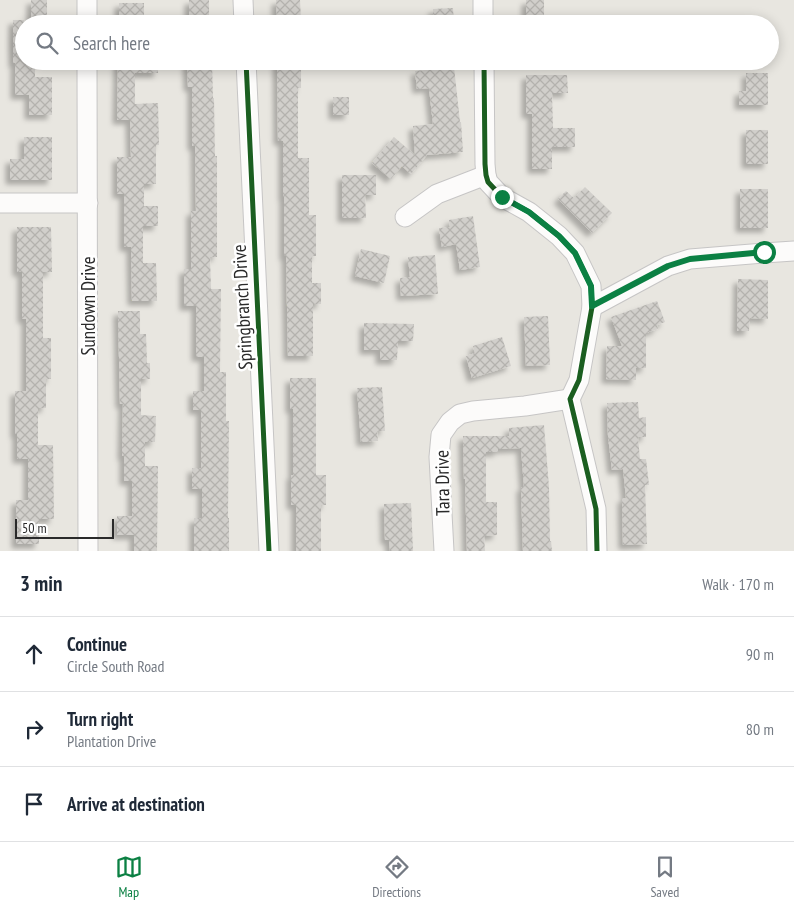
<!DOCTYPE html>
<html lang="en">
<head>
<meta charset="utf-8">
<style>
	body { margin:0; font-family:"PT Sans Narrow",sans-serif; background:#f2f2f3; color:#1f2937 }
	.scale { position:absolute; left:15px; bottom:12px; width:99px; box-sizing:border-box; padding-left:5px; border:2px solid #2a2a2a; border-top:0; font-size:14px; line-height:18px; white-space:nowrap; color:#2a2a2a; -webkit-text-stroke:4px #fff; paint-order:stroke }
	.stop { position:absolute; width:15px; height:15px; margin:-11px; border:4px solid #0b8043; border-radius:50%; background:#fff }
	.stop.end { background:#0b8043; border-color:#fff; box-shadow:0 1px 5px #0008 }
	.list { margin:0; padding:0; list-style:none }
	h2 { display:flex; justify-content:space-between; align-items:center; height:65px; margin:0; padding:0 20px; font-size:21px }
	h2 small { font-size:16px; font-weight:400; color:#747a83 }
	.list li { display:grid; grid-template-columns:32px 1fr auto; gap:15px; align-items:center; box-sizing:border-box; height:75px; padding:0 20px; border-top:1px solid #e0e1e3 }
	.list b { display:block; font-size:19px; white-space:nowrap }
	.list p { margin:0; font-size:16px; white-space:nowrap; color:#747a83 }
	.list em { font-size:16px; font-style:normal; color:#747a83 }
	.icon { flex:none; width:28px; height:28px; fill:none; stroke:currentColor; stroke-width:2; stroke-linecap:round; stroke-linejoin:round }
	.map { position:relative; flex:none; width:794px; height:551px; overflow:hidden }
	.search { position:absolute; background:#fff; box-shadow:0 2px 12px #0003; left:15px; right:15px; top:15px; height:55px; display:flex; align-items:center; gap:12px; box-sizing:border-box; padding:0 18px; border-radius:28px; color:#747a83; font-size:19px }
	.sheet { height:290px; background:#fff }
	nav { display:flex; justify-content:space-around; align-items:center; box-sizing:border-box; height:70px; border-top:1px solid #e0e1e3; background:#fff; font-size:14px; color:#747a83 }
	nav a { display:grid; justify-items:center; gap:2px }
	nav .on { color:#0b8043 }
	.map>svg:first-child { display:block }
	.building { fill:url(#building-cross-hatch); filter:url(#shadow) }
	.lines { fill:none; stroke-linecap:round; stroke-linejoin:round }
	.minor-casing { stroke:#c6c5c5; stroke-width:21 }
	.minor { stroke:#fcfbfa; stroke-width:19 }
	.cycleway-casing { stroke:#fff; stroke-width:8 }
	.cycleway { stroke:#1b5e20; stroke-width:5 }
	.route { stroke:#0b8043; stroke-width:6 }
	.labels { text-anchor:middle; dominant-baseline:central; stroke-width:5; stroke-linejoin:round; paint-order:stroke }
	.street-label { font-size:19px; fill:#2a2a2a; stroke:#fff }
</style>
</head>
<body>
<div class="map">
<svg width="794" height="551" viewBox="0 0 794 551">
	<defs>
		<pattern id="building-cross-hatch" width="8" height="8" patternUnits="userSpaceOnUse" patternTransform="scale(1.25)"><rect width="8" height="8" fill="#d1cfcb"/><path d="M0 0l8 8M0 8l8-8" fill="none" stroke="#b4b2ae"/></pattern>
		<filter id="shadow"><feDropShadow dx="-4.5" dy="4.5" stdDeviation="2.5" flood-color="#0004"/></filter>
	</defs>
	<rect width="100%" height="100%" fill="#e8e6e0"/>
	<g class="building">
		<rect x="31" y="0" width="16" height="24"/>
		<rect x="189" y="0" width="20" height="24"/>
		<polygon points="276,0 300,0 301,21 277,22"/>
		<rect x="526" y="0" width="18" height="24"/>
		<rect x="119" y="3" width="25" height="21"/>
		<polygon points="453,8 454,24 433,24 433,9"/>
		<polygon points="13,20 24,20 24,61 35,61 35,77 52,77 52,115 29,115 29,95 15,95 15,63 13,63"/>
		<polygon points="118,61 158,61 158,73 135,73 135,104 158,103 159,145 156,145 156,184 144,184 144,206 158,206 158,226 143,226 143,263 156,263 157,301 132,301 131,247 124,247 124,194 117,194 117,157 131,157 130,120 117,120"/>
		<polygon points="187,61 212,61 213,98 214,98 215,156 217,156 217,257 210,257 211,289 221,289 220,372 226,372 226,421 229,421 228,518 229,518 229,551 194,551 194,518 202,518 202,489 192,489 192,468 201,468 201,410 193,410 193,391 204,391 204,357 196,357 196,306 184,306 184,269 191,269 191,211 196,211 195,146 192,146 192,87 188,87"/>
		<polygon points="277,61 301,61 301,88 298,88 298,158 309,158 309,215 316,215 316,256 312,256 312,283 321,283 321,304 313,304 313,356 288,356 286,256 284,256 284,197 283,197 283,141 278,141"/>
		<polygon points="454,67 460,122 461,122 463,152 427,155 411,174 402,166 391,179 372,163 394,137 415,155 413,126 433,124 429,88 417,89 415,71"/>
		<polygon points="746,73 768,73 768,105 739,105 739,91 746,91"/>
		<polygon points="526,75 567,75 568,93 552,93 553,128 575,128 575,147 552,147 552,169 532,169 532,114 526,114"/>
		<rect x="333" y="97" width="16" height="18"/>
		<rect x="746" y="130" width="22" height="34"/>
		<polygon points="24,137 52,137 52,180 10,180 10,159 24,159"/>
		<polygon points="342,175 376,175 376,195 365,195 366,218 342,218"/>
		<polygon points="585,187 612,213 592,233 558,199 566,191 574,198"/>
		<rect x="740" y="189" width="28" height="39"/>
		<polygon points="473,216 480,267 460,270 456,244 442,247 439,228 450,227 449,220"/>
		<polygon points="17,227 51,227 52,272 43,272 43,338 51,338 51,379 46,379 46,408 38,408 38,445 53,445 54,519 39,519 39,544 16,544 16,500 28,500 28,459 17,459 17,434 15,434 15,391 26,391 26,319 22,319 22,272 17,272"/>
		<polygon points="361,249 390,256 384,283 355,276"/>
		<polygon points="435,255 438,294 401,296 400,278 410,277 408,257"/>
		<polygon points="738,279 768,280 768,319 750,318 749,331 737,331"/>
		<polygon points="657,301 665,322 657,325 658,329 646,333 646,368 636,368 636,380 606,379 607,346 622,346 611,317"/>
		<polygon points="118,311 140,311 140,334 146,334 147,363 150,363 150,379 141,379 141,415 156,416 155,442 145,442 145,466 158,466 157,551 134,551 134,535 117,535 117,516 132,516 132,481 124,481 124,456 122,456 123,404 120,404"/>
		<polygon points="548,316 550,365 526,366 524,317"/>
		<polygon points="364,323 414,324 413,341 398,341 397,360 380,360 380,350 364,350"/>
		<polygon points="502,337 511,366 472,378 466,356 475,353 473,346"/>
		<polygon points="290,378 316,378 316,475 326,475 326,505 321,505 321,551 296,551 296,505 291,505 291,475 293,475 293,409 290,409"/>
		<polygon points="382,387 385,431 377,431 378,441 361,442 357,388"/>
		<polygon points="638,402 639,418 646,417 646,437 638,437 640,459 646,459 649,485 645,485 647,544 623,545 622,498 626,498 623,469 612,470 608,436 607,403"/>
		<polygon points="544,425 549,487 550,541 551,541 552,551 523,551 521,487 524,487 521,448 498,449 498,452 486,452 486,502 497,502 497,535 484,536 485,551 467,551 465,479 464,479 463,436 509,436 509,428"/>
		<polygon points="411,503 413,551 390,551 389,540 385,540 384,504"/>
	</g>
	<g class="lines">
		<g class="minor-casing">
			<g id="minor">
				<polyline points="87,0 87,24"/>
				<polyline points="243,0 244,24"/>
				<polyline points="483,0 483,24"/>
				<polyline points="87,61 88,551"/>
				<polyline points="246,61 269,551"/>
				<polyline points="484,61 485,164 486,175 488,182 502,197 529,212 559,236 575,253 591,286 592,307 579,380 570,399 596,509 597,551"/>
				<polyline points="0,203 88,203"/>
				<polyline points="405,217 437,194 486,175"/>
				<polyline points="592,307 668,266 690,259 764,253 794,251"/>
				<polyline points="444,551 439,457 441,435 450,422 460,414 473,411 525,406 570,399"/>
			</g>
		</g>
		<use href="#minor" class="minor"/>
		<g class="cycleway-casing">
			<g id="cycleway">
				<polyline points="246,61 269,551"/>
				<polyline points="484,61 485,164 486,175 488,182 502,197 529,212 559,236 575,253 591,286 592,307 579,380 570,399 596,509 597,551"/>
			</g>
		</g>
		<use href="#cycleway" class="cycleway"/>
	</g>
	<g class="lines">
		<polyline class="route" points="502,197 529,212 559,236 575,253 591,286 592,306 668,266 690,259 764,252"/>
	</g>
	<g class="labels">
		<g class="street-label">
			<text transform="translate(88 306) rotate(-90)">Sundown Drive</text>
			<text transform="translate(242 307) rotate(-93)">Springbranch Drive</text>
			<text transform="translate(442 483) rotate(-91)">Tara Drive</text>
		</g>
	</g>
</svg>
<div class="scale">50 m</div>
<div class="stop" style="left:764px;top:252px"></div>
<div class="stop end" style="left:502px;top:197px"></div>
<div class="search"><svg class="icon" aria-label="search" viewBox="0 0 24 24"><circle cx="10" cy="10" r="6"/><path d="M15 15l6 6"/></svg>Search here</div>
</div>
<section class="sheet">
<h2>3 min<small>Walk · 170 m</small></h2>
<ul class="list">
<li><svg class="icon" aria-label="ahead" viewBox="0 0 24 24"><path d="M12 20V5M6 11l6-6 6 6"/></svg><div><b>Continue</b><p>Circle South Road</p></div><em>90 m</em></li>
<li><svg class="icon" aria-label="right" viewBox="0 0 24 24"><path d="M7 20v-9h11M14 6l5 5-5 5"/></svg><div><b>Turn right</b><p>Plantation Drive</p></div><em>80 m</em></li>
<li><svg class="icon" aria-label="arrive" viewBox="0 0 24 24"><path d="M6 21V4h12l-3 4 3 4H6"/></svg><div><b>Arrive at destination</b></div></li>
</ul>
</section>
<nav>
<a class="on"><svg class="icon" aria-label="map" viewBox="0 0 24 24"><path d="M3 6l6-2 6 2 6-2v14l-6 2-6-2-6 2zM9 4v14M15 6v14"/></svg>Map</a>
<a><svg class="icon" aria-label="directions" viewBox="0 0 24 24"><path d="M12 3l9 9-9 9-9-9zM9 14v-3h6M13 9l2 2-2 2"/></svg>Directions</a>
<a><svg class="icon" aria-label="saved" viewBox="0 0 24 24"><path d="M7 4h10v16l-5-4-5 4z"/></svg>Saved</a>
</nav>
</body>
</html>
